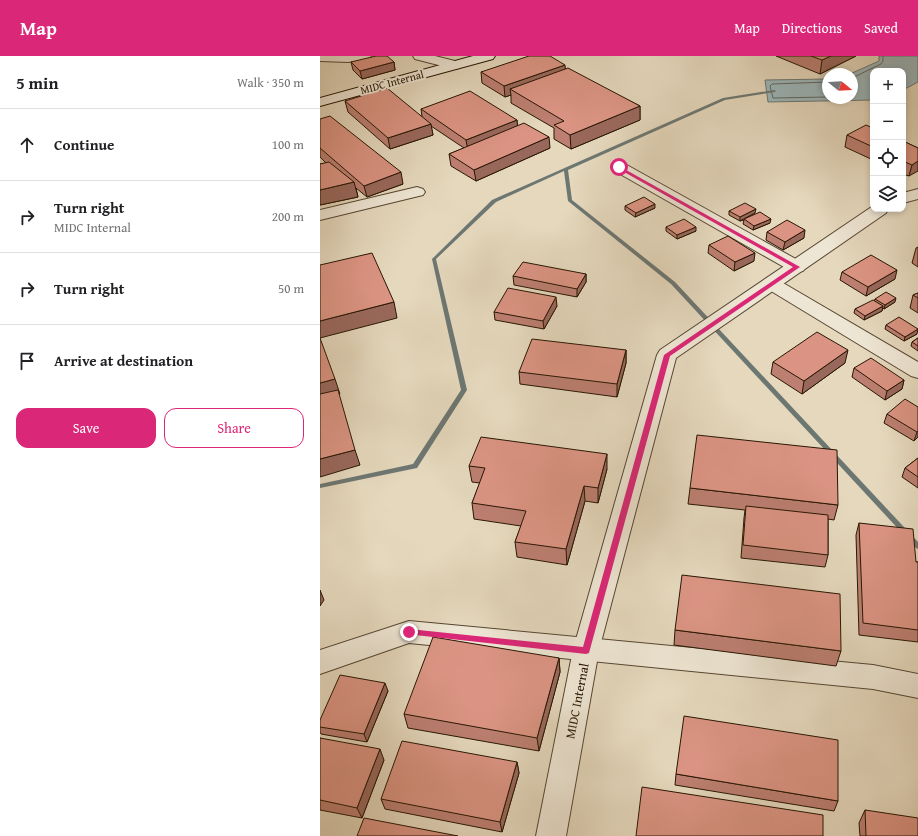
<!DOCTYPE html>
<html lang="en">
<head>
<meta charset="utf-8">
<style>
	body { margin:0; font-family:"Gentium Book Plus",serif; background:#f6f6f6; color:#202124 }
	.controls { position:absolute; right:12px; top:12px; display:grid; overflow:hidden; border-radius:8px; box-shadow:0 2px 6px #0003 }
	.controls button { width:36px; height:36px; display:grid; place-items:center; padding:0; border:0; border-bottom:1px solid #e0e0e0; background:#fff; color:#202124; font:20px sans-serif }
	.compass { position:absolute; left:502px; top:12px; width:36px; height:36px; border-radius:50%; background:#fff; box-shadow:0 2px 6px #0003; rotate:108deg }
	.stop { position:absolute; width:12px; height:12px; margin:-9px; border:3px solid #db2777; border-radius:50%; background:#fff }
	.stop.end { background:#db2777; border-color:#fff; box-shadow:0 1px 4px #0008 }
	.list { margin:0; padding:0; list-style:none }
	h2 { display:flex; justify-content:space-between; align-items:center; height:52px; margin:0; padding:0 16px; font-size:17px }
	h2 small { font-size:13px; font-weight:400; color:#757577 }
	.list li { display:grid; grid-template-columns:26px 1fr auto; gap:12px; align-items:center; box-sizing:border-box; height:72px; padding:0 16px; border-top:1px solid #e0e0e0 }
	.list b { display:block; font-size:15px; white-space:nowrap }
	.list p { margin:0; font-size:13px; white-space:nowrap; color:#757577 }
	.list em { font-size:13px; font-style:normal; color:#757577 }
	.actions { display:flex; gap:8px; padding:12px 16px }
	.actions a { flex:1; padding:9px 0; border:1px solid #db2777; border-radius:12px; text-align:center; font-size:14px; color:#db2777 }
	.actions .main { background:#db2777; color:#fff }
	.icon { flex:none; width:22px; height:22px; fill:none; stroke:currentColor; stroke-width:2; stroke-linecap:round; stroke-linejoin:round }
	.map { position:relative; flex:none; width:598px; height:780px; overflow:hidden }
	header { display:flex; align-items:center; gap:24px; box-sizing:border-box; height:56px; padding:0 20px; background:#db2777; color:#fff }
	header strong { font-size:19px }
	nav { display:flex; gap:22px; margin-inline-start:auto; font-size:14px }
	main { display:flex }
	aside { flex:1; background:#fff }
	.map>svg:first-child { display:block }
	.water { fill:#9bb7bc; stroke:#6d7772 }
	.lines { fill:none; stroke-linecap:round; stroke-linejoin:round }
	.shore { stroke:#616660; stroke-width:1 }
	.stream { fill:#6d7772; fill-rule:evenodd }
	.minor-casing { stroke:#564632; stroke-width:2 }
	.tertiary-casing { stroke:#564632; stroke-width:2 }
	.secondary-casing { stroke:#271603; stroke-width:2 }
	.minor { fill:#eee6d4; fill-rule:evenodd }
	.tertiary { fill:#eee6d4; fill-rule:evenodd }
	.secondary { fill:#eee6d4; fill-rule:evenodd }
	.wall { fill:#bc7f71; stroke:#271603 }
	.shaded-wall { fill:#99685c; stroke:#271603 }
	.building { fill:#db9483; stroke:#271603 }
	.route { fill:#db2777 }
	.labels { text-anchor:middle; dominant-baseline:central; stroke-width:4; stroke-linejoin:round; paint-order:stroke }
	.far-street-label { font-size:11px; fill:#271603; stroke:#eee6d4 }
	.street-label { font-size:13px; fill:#271603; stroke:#eee6d4 }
</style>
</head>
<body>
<header>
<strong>Map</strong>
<nav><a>Map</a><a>Directions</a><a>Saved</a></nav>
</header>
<main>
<aside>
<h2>5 min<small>Walk · 350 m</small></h2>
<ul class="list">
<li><svg class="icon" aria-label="ahead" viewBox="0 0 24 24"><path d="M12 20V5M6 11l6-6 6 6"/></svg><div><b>Continue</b></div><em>100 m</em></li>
<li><svg class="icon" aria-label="right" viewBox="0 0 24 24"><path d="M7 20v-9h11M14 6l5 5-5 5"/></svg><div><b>Turn right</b><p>MIDC Internal</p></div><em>200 m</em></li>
<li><svg class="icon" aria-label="right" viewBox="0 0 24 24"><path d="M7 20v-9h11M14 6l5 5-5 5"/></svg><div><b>Turn right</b></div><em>50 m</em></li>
<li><svg class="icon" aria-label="arrive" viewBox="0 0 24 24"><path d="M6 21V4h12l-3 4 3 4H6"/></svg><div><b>Arrive at destination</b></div></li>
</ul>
<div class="actions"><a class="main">Save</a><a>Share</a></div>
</aside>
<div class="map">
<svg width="598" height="780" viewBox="0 0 598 780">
	<rect width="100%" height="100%" fill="#e5d8bd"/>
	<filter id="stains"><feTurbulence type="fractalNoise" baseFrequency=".005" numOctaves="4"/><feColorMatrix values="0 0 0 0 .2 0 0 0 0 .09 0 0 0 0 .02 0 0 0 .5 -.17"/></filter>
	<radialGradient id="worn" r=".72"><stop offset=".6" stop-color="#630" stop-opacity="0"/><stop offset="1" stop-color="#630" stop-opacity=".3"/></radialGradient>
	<polygon class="water" points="559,0 598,0 598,26 583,34 583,15 553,15 553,44 448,46 445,24 508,23 508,42 532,42 532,18 530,18 559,5"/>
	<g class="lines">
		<g class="shore">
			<polyline points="532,22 561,8 563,5 563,0"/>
			<polyline points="508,26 452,28 450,30 453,42 508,41"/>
		</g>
		<polygon class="stream" points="454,34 456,35 455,36 405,44 248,114 252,144 355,226 598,486 598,493 596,492 351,228 248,145 244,115 176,146 116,203 147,334 97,412 0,432 0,428 93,408 141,334 112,203 172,144 403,42"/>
		<g class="minor-casing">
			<g id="minor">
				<polygon points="0,0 51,0 49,3 28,6 0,5"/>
				<polygon points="93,0 115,0 139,6 141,9 139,12 134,13 95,3"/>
				<polygon points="299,106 305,108 483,207 486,211 483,215 477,216 471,215 293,114 291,111 293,108"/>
				<polygon points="97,131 103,133 105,136 103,139 0,164 0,154"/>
				<polygon points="452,223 458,224 598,306 598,322 591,320 446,232 443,228 446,224"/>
				<polygon points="89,565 553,609 598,618 598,642 553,633 89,587 0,618 0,594"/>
			</g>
		</g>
		<g class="tertiary-casing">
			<g id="tertiary">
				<polygon points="598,133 598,143 583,147 583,137"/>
				<polygon points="553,150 553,153 568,153 566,157 356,302 279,594 246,780 216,780 253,594 337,299 340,294"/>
			</g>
		</g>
		<g class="secondary-casing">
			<polygon id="secondary" points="153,0 175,0 173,3 0,50 0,42"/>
		</g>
		<use href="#minor" class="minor"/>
		<use href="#tertiary" class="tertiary"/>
		<use href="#secondary" class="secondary"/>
	</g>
	<g class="wall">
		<polygon points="456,0 536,0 500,18"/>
		<polygon points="31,6 74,6 75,14 42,23 33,14"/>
		<polygon points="246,13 320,50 320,64 251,93 234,83 234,72 191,47 191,39 185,41 162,27 161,16"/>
		<polygon points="25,45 102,61 101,53 197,64 197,69 230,92 156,125 131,110 129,98 144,92 111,70 113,79 70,93 28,56"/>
		<polygon points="0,63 83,128 47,141 36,132 38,141 0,149 0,108 6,107 0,101"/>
		<polygon points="553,72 553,104 525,91 527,79"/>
		<polygon points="583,85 598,92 589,120 583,118"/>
		<polygon points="305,150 335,152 315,161 305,154"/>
		<polygon points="409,155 435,157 426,162 450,167 433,174 423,168 424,164 420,165 409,159"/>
		<polygon points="346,171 376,175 357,183 346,175"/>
		<polygon points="447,176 484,182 463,194 446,184"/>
		<polygon points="389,189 434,205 414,215 388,197"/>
		<polygon points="598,191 598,211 592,207 596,192"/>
		<polygon points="522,216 575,223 546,240 520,224"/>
		<polygon points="266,218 266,226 257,241 194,229 193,220"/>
		<polygon points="598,237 598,257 590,252 593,239"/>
		<polygon points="555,243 575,246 564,253 563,252 562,255 544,264 534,257 535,253 554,245"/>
		<polygon points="237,250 224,273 175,264 174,256"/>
		<polygon points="566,269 597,278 584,285 565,273"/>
		<polygon points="598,282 598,295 591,290 592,286"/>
		<polygon points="306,294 306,307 297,341 200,328 199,316"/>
		<polygon points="453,306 525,307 482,338 451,318"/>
		<polygon points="534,312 584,324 582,333 565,344 532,321"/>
		<polygon points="598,351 598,381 594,385 564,367 567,358"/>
		<polygon points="598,402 598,432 582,421 585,412"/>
		<polygon points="149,410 287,413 278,447 265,445 247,509 197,501 195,486 201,470 154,463 152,447 160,427 152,426"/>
		<polygon points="370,432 518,449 514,464 508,463 508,499 505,511 421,502 424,462 425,454 368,448"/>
		<polygon points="539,467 596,506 598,506 598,586 539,579 536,479"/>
		<polygon points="355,574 521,595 516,610 354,589"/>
		<polygon points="239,602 240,616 219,695 88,672 84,658"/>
		<polygon points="68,635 47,686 1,678 0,676 0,664"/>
		<polygon points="0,682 64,704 42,762 0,754"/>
		<polygon points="197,706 199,717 182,776 65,753 61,743"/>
		<polygon points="356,718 518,745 514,755 355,729"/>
		<polygon points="545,754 598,780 540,780 539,767"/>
	</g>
	<g class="shaded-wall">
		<polygon points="511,0 536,0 500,18 502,4"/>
		<polygon points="74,6 75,14 42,23 40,15"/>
		<polygon points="245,9 246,19 190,33 191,39 185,41 184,30"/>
		<polygon points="320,50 320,64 251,93 250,79"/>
		<polygon points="197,64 198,75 148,95 146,84"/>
		<polygon points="111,68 113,79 70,93 68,82"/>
		<polygon points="229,81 230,92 156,125 154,114"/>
		<polygon points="598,105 598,115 589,120 592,109"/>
		<polygon points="81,116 83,128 47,141 44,130"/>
		<polygon points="34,126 38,141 0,149 0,134"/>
		<polygon points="335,148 335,152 315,161 316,157"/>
		<polygon points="436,153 435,157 420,165 420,161"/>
		<polygon points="451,163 450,167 433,174 434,170"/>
		<polygon points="376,171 376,175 357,183 357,179"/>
		<polygon points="485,174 484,182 463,194 465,186"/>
		<polygon points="435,197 434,205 414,215 415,206"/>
		<polygon points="577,214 575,223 546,240 548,231"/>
		<polygon points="266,218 266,226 257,241 257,233"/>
		<polygon points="236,241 237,250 224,273 223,265"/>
		<polygon points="576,242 575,246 564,253 565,249"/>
		<polygon points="74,246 77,262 0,282 0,265"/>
		<polygon points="563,250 562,255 544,264 545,260"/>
		<polygon points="598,273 597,278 584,285 585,281"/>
		<polygon points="306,294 306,307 297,341 297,328"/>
		<polygon points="528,294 525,307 482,338 484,325"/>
		<polygon points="15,323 20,338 0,344 0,327"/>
		<polygon points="584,324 582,333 565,344 567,335"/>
		<polygon points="598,375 598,381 594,385 597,376"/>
		<polygon points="35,394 40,409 0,421 0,403"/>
		<polygon points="287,398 287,413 278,447 278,432"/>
		<polygon points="264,430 265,445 247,509 246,493"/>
		<polygon points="0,534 4,544 0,550"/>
		<polygon points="239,602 240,616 219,695 217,682"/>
		<polygon points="65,627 68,635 47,686 44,678"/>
		<polygon points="60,693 64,704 42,762 37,752"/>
		<polygon points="197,706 199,717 182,776 180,766"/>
	</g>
	<g class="building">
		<polygon points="56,0 67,0 74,6 40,15 31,6"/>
		<polygon points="209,0 230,0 245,9 184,30 161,16"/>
		<polygon points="491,0 511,0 502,4"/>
		<polygon points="248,12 320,50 250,79 234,69 244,65 190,33"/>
		<polygon points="67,32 111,68 68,82 25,45"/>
		<polygon points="150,35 197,64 146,84 101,53"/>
		<polygon points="10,60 81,116 44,130 0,92 0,63"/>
		<polygon points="204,67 229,81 154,114 129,98"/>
		<polygon points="546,69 553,72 553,91 527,79"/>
		<polygon points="583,85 598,92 598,105 592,109 583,105"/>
		<polygon points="9,106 34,126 0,134 0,108"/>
		<polygon points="324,141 335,148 316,157 305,150"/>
		<polygon points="425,147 436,153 420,161 409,155"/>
		<polygon points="440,156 451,163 434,170 424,163"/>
		<polygon points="364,163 376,171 357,179 346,171"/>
		<polygon points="467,164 485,174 465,186 447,176"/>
		<polygon points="408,180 435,197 415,206 389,189"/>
		<polygon points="52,197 74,246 0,265 0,209"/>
		<polygon points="551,199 577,214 548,231 522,216"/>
		<polygon points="203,206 266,218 257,233 193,220"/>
		<polygon points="188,232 236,241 223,265 174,256"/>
		<polygon points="566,236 576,242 565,249 555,243"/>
		<polygon points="598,237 598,242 593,239"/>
		<polygon points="553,244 563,250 545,260 535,253"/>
		<polygon points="579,261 598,273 585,281 566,269"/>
		<polygon points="497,276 528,294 484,325 453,306"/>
		<polygon points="0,282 15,323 0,327"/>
		<polygon points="598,282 598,290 592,286"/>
		<polygon points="212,283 306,294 297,328 199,316"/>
		<polygon points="551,302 584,324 567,335 534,312"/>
		<polygon points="18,334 35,394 0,403 0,338"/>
		<polygon points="585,343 598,351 598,375 597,376 567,358"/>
		<polygon points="377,379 517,394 518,449 370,432"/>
		<polygon points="161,381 287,398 278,432 264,430 246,493 195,486 206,455 152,447 165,412 149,410"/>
		<polygon points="598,402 598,421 585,412"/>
		<polygon points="426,450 508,459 508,499 423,489"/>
		<polygon points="539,467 593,473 596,506 598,506 598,574 543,567"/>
		<polygon points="362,519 520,538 521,595 355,574"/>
		<polygon points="113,581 239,602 217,682 84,658"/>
		<polygon points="20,619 65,627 44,678 0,671 0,664"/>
		<polygon points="364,660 518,684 518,745 356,718"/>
		<polygon points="0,682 60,693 37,752 0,744"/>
		<polygon points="82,685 197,706 180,766 61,743"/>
		<polygon points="322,731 503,759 503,780 316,780"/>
		<polygon points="545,754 598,762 598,780 546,780"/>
		<polygon points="44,762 138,780 37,780"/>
	</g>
	<polygon class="route" points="299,110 480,211 350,300 269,597 266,598 86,578 86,574 89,573 263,591 344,299 473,211 297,112"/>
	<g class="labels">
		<g class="far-street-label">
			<text transform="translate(72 26) rotate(-15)">MIDC Internal</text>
		</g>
		<g class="street-label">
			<text transform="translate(257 645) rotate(-79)">MIDC Internal</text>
		</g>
	</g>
	<rect width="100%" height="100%" filter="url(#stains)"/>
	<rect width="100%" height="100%" fill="url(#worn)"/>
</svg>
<div class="controls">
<button>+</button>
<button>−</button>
<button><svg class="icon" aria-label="locate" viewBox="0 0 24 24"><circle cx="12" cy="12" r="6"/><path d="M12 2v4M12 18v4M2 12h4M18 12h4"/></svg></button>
<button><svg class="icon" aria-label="layers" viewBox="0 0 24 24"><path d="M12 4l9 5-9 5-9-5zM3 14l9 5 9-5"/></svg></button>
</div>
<svg class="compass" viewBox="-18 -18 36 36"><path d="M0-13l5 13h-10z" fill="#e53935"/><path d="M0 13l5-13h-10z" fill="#757577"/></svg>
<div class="stop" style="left:299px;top:111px"></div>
<div class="stop end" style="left:89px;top:576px"></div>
</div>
</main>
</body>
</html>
